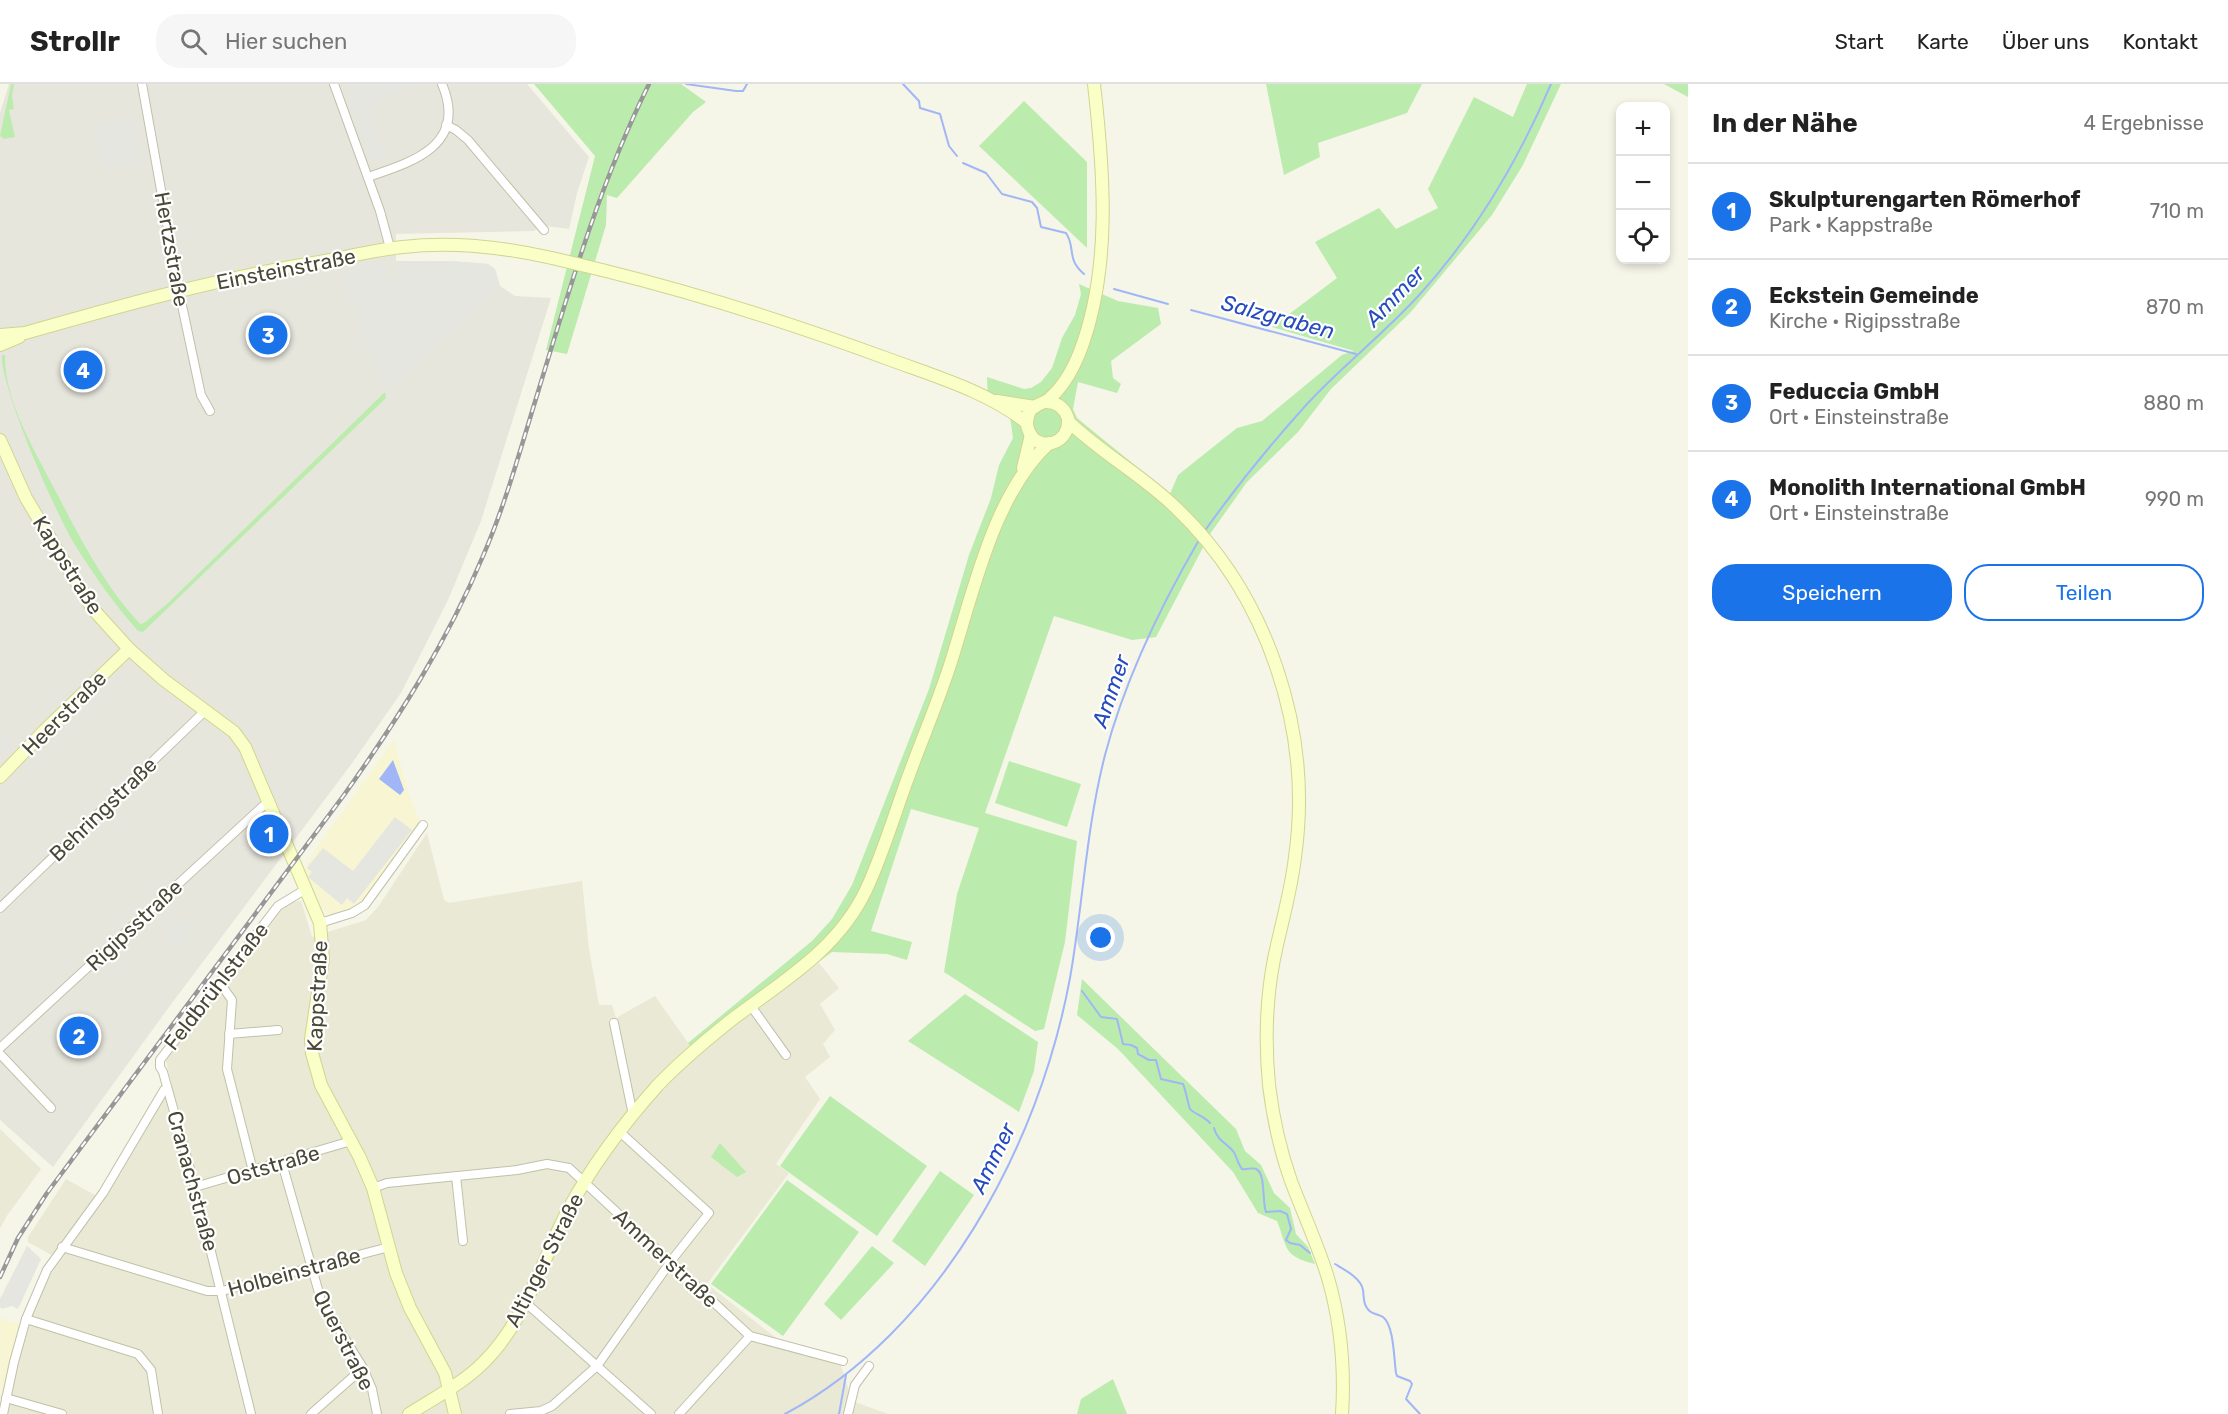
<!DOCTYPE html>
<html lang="de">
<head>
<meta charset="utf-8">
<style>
	body { margin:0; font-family:Rubik,sans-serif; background:#f6f6f6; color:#222 }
	.controls { position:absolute; right:18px; top:18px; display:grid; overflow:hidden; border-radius:12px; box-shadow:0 3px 9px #0003 }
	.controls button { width:54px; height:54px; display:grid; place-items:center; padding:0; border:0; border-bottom:2px solid #e0e0e0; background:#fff; color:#222; font:30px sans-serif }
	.you { position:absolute; left:1101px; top:854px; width:21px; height:21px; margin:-15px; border:4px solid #fff; border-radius:50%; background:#1a73e8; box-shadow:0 0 0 9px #1a73e833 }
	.badge { display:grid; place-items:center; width:39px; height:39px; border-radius:50%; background:#1a73e8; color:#fff; font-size:20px; font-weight:700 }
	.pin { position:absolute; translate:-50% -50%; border:3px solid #fff; box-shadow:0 2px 6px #0006 }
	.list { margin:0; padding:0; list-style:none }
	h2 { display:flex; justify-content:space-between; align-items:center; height:78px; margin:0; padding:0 24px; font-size:26px }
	h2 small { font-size:20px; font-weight:400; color:#767676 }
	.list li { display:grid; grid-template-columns:39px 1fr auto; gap:18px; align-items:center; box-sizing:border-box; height:96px; padding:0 24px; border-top:2px solid #e0e0e0 }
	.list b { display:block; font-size:22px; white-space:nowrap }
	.list p { margin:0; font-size:20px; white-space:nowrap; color:#767676 }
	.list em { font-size:20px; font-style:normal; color:#767676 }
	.actions { display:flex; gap:12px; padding:18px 24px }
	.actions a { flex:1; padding:14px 0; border:2px solid #1a73e8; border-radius:24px; text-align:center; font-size:21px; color:#1a73e8 }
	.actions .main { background:#1a73e8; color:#fff }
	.icon { flex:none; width:33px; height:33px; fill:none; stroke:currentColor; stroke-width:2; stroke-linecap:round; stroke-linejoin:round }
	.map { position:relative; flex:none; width:1688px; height:1330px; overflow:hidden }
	header { display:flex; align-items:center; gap:36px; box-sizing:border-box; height:84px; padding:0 30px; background:#fff; border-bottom:2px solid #e0e0e0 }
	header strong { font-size:28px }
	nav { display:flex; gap:33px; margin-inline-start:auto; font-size:21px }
	.search { width:420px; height:54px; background:#f6f6f6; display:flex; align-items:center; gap:15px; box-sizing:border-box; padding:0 21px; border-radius:24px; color:#767676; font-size:22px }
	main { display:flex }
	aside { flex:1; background:#fff }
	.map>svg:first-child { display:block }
	.residential { fill:#e9e9d5 }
	.commercial { fill:#f8f5d2 }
	.industrial { fill:#e7e6dc }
	.green { fill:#bbecae }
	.parking { fill:#e6e6e0 }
	.water { fill:#a0b6f6 }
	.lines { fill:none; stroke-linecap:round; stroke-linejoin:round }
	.stream { stroke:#a0b6f6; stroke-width:2 }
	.street-casing { stroke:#c1c1aa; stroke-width:10 }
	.secondary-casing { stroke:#d0d592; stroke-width:14 }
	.street { stroke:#fff; stroke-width:8 }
	.secondary { stroke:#faffc8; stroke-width:12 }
	.rail-casing { stroke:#979797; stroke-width:4.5 }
	.rail { stroke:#fff; stroke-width:2; stroke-dasharray:7; stroke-linecap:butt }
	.secondary-bridge-casing { stroke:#d0d592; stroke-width:14; stroke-linecap:butt }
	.secondary-bridge { stroke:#faffc8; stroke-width:12 }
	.labels { text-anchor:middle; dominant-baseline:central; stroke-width:4.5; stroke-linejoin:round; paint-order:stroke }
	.street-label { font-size:21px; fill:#494836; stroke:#fff }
	.water-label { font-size:22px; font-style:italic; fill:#264bbe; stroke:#fff }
</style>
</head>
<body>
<header>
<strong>Strollr</strong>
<div class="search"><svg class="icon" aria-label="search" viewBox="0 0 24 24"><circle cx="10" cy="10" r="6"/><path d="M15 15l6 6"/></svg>Hier suchen</div>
<nav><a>Start</a><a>Karte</a><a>Über uns</a><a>Kontakt</a></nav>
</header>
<main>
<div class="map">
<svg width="1688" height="1330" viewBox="0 0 1688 1330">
	<rect width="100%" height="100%" fill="#f5f5e8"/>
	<g class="residential">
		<polygon points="427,749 444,816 449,819 582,797 589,865 599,921 612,921 616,934 655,912 695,969 819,879 839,904 820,920 835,946 823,960 830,973 805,993 820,1015 776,1080 789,1089 707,1200 780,1257 838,1272 852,1317 888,1330 7,1330 26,1244 36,1218 59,1175 28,1158 28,1153 66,1095 100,1114 172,1001 165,973 277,826 287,819 301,817 312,853 366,836 378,823"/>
		<polygon points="0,1045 41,1085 8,1130 0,1144"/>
	</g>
	<g class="commercial">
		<polygon points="394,656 409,711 420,737 362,817 348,827 330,831 321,823 303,788 315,766"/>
		<polygon points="0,1234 20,1241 6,1292 1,1330"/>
	</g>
	<polygon class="industrial" points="9,0 527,0 589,73 577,109 569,145 546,142 533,147 396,150 396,177 451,177 488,180 495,185 500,202 515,212 551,214 481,437 448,516 401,609 350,682 169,923 53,1083 0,1036 0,29"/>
	<g class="green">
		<polygon points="11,0 14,0 12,12 14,25 9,26 15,53 4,55 0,52"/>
		<polygon points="534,0 681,0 706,18 693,28 617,114 607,111 606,141 567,270 546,266 595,72"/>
		<polygon points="1266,0 1422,0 1407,29 1318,59 1320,73 1284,91"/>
		<polygon points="1527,0 1561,0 1523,81 1492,131 1410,229 1331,305 1298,348 1247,398 1210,450 1156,553 1132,556 1054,532 985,729 1077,757 1065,858 1044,945 1035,947 944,888 957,810 979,744 911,725 871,847 912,858 907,876 887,870 832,868 695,969 688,959 812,857 832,835 852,801 929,605 969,471 991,414 999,381 1013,354 1010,333 988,320 987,293 1024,305 1031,304 1041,298 1052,284 1062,254 1075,231 1081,210 1079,200 1118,217 1158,224 1161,240 1111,277 1113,294 1121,300 1117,309 1078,298 1073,325 1077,334 1170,410 1178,391 1237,344 1262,337 1342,271 1354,267 1272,243 1337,194 1315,158 1379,124 1396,145 1438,124 1428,105 1474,13 1513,33"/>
		<polygon points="1664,0 1688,0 1688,13"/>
		<polygon points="1024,17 1087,78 1087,164 979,62"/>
		<path d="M 2,271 L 5,271 C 4,316 34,365 54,404 C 79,452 103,500 140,540 L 144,539 L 167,520 L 385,308 L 386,314 L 143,548 L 138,547 C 114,520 94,491 75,461 C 56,430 0,303 2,271 Z"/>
		<polygon points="1009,677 1081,700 1067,743 995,719"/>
		<polygon points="259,731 265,731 278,762 271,774 269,769 272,766 259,736 253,737 252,735"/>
		<path d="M 1082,895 L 1236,1045 L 1245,1067 L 1261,1081 L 1274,1109 L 1290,1124 L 1296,1150 L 1308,1163 L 1315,1180 C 1283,1172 1288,1165 1277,1137 L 1258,1129 L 1233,1088 L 1118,965 L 1077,931 Z"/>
		<polygon points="965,910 1038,958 1034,987 1019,1028 908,957"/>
		<polygon points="830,1012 927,1082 877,1152 780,1082"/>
		<polygon points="720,1059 746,1088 737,1093 711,1073"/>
		<polygon points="940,1087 974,1111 925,1182 892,1157"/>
		<polygon points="787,1096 859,1148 783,1252 711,1200"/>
		<polygon points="872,1162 894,1179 841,1236 824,1220"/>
		<polygon points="1113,1295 1127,1330 1077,1330 1081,1315"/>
	</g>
	<g class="parking">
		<polygon points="348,0 420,0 380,17 376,22 372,37 386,71 371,77 345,14 353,11"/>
		<polygon points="133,32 143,80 102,86 93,40"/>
		<polygon points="451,177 488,180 495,185 500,202 469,234 415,280 386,308 364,255 340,185 384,178 389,196 397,195 396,178"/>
		<polygon points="1,647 15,661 2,674 0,672"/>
		<polygon points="395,733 412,746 354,820 347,814 342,821 308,793 312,788 307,784 323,764 353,787"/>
		<polygon points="259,738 271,766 268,768 259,747 253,740"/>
		<polygon points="187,834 193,845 186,849 189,855 173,863 165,845"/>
		<polygon points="27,1162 41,1175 18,1225 12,1222 2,1225 0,1223 0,1215"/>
	</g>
	<polygon class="water" points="393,676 404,706 400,711 379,695"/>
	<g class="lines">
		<g class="stream">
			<polyline points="686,0 736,7 743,7 747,0"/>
			<polyline points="903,0 919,17 920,24 940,30 949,62 957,72"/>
			<path d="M 963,79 L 986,89 L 1002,110 L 1032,118 L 1037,124 L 1041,143 L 1066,149 C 1076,164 1066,175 1084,190"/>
			<polyline points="1114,205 1168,220"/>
			<polyline points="1191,226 1356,270"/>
			<path d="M 1204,448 C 1235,404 1270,361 1307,320 C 1343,281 1386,248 1421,209 C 1476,148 1519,75 1551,0"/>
			<path d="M 1082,907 L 1101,933 L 1117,935 L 1123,960 L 1131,961 L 1137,964 L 1138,970 L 1149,976 L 1156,976 L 1161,995 L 1183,1000 C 1186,1007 1188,1020 1190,1025 C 1193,1029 1205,1033 1210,1039"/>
			<path d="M 1214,1044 C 1217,1056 1225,1058 1233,1067 C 1237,1072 1237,1079 1242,1085 C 1246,1086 1253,1083 1256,1085 C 1266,1089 1262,1119 1266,1128 L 1280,1127 L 1287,1130 L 1291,1145 L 1286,1156 L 1290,1159 L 1300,1161 L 1310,1169"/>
			<path d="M 1335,1180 C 1345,1186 1361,1194 1363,1206 C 1364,1212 1363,1219 1367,1224 C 1371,1231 1377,1229 1383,1233 C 1394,1241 1394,1276 1396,1289 L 1397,1292 L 1410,1297 L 1412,1300 L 1406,1315 L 1420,1330"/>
			<path d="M 785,1330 C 940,1247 1039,1062 1070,894 C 1083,820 1086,745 1105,671 C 1125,595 1160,523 1199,456"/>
			<polyline points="839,1330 846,1291"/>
		</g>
		<g class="street-casing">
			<g id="street">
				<polyline points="142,0 180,212 201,311 210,327"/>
				<polyline points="334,0 380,127 390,164"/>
				<polyline points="446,41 456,46 468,56 544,146"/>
				<path d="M 368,93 C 413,78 468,61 442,0"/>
				<polyline points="0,824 206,626"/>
				<polyline points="320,839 352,829 365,821 423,741"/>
				<polyline points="219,898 232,916 227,985 253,1087"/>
				<polyline points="751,922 786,971"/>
				<polyline points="614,939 633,1031"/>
				<polyline points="229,950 278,946"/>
				<polyline points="0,964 263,722 269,720"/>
				<polyline points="0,970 51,1024"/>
				<polyline points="282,1079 321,1216 363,1284 372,1305 377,1330"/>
				<polyline points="456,1092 463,1157"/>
				<polyline points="195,1103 351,1057"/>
				<polyline points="373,1104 387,1099 517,1086 547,1080 569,1084 750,1252 843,1277"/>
				<polyline points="62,1163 207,1207 222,1207 389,1163"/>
				<polyline points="526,1219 651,1330"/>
				<polyline points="26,1235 138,1270 151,1286 158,1330"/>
				<polyline points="6,1314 62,1330"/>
				<polyline points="3,1330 14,1278 26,1235 47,1186 103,1109 164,1006 167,1004"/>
				<polyline points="251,1330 195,1103 163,988 160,983 160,976 278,822 306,805"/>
				<polyline points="311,1330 363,1284"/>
				<polyline points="510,1330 541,1327 552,1322 597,1282 671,1177 709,1129 621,1049"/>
				<polyline points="679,1330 750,1252"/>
				<polyline points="848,1330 855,1301 869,1282"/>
			</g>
		</g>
		<g class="secondary-casing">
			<g id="secondary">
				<path d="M 602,186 C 700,210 796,241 891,276 C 937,293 988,308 1027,339"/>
				<path d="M 0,251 L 25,249 C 120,222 215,195 313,179 C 343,174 373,166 403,163 C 453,157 503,163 552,174"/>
				<polyline points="0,261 19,253"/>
				<polyline points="997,317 1035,323"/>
				<path d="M 1044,318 C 1056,317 1064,323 1068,334 C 1071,361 1036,370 1028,345 C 1026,339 1027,333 1030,327 C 1035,320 1043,320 1049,315 C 1063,303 1072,287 1079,270 C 1112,186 1104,88 1094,0"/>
				<path d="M 1068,337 C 1101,369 1142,391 1175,423 C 1268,511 1313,647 1295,773 C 1291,808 1281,841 1274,875 C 1266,916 1265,959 1269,1001 C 1273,1034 1280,1066 1291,1097 C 1303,1129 1318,1161 1328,1194 C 1341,1239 1345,1284 1342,1330"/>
				<polyline points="0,356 26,414 92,524 129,565 164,596 234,648 245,663 320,839 323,875 311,955 312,969 321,1001 360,1074 373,1104 396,1189 410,1224 445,1289 455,1330"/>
				<polyline points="1023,384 1031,351"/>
				<polyline points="0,693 45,646 129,565"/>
				<path d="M 409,1330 C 434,1314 462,1300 483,1279 C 525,1238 541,1179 567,1128 C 591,1083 624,1039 658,1001 C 680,978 705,957 730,937 C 781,898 837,867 866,806 C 882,772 893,735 906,699 C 920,660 937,621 950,581 C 973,510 993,411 1049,359"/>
			</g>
		</g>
		<use href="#street" class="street"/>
		<use href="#secondary" class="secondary"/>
		<g class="rail-casing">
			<path id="rail" d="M 0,1193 L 18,1154 L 47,1109 L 344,711 C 398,635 447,558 483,472 C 506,419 521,363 538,308 C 570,203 600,99 649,0"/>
		</g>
		<use href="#rail" class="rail"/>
		<g class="secondary-bridge-casing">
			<polyline id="secondary-bridge" points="552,174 602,186"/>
		</g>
		<use href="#secondary-bridge" class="secondary-bridge"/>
	</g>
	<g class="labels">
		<g class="street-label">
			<text transform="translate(172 165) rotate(80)">Hertzstraße</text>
			<text transform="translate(286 185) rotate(-11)">Einsteinstraße</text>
			<text transform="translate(68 481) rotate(58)">Kappstraße</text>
			<text transform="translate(64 629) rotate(-45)">Heerstraße</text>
			<text transform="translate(103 725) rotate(-44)">Behringstraße</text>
			<text transform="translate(134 841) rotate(-43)">Rigipsstraße</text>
			<text transform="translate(216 902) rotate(-52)">Feldbrühlstraße</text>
			<text transform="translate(317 912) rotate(-87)">Kappstraße</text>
			<text transform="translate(273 1081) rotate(-16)">Oststraße</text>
			<text transform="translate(193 1097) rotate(75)">Cranachstraße</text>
			<text transform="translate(666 1174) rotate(43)">Ammerstraße</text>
			<text transform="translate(544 1176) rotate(-63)">Altinger Straße</text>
			<text transform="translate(294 1188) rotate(-15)">Holbeinstraße</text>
			<text transform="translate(344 1256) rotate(63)">Querstraße</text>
		</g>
		<g class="water-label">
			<text transform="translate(1395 212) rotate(-46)">Ammer</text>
			<text transform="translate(1278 233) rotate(15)">Salzgraben</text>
			<text transform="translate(1111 607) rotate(-71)">Ammer</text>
			<text transform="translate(993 1074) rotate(-64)">Ammer</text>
		</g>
	</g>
</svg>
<div class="controls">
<button>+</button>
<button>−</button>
<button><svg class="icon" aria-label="locate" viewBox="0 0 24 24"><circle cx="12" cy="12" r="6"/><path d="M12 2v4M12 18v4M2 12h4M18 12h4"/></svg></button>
</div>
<div class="you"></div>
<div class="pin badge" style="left:269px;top:750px">1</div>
<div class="pin badge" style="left:79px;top:952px">2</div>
<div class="pin badge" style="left:268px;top:251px">3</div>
<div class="pin badge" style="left:83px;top:286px">4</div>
</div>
<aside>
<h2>In der Nähe<small>4 Ergebnisse</small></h2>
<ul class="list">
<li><span class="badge">1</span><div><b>Skulpturengarten Römerhof</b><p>Park · Kappstraße</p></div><em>710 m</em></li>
<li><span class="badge">2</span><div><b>Eckstein Gemeinde</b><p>Kirche · Rigipsstraße</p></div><em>870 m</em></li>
<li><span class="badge">3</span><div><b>Feduccia GmbH</b><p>Ort · Einsteinstraße</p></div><em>880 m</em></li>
<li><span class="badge">4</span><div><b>Monolith International GmbH</b><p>Ort · Einsteinstraße</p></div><em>990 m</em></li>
</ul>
<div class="actions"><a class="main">Speichern</a><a>Teilen</a></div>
</aside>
</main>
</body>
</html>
